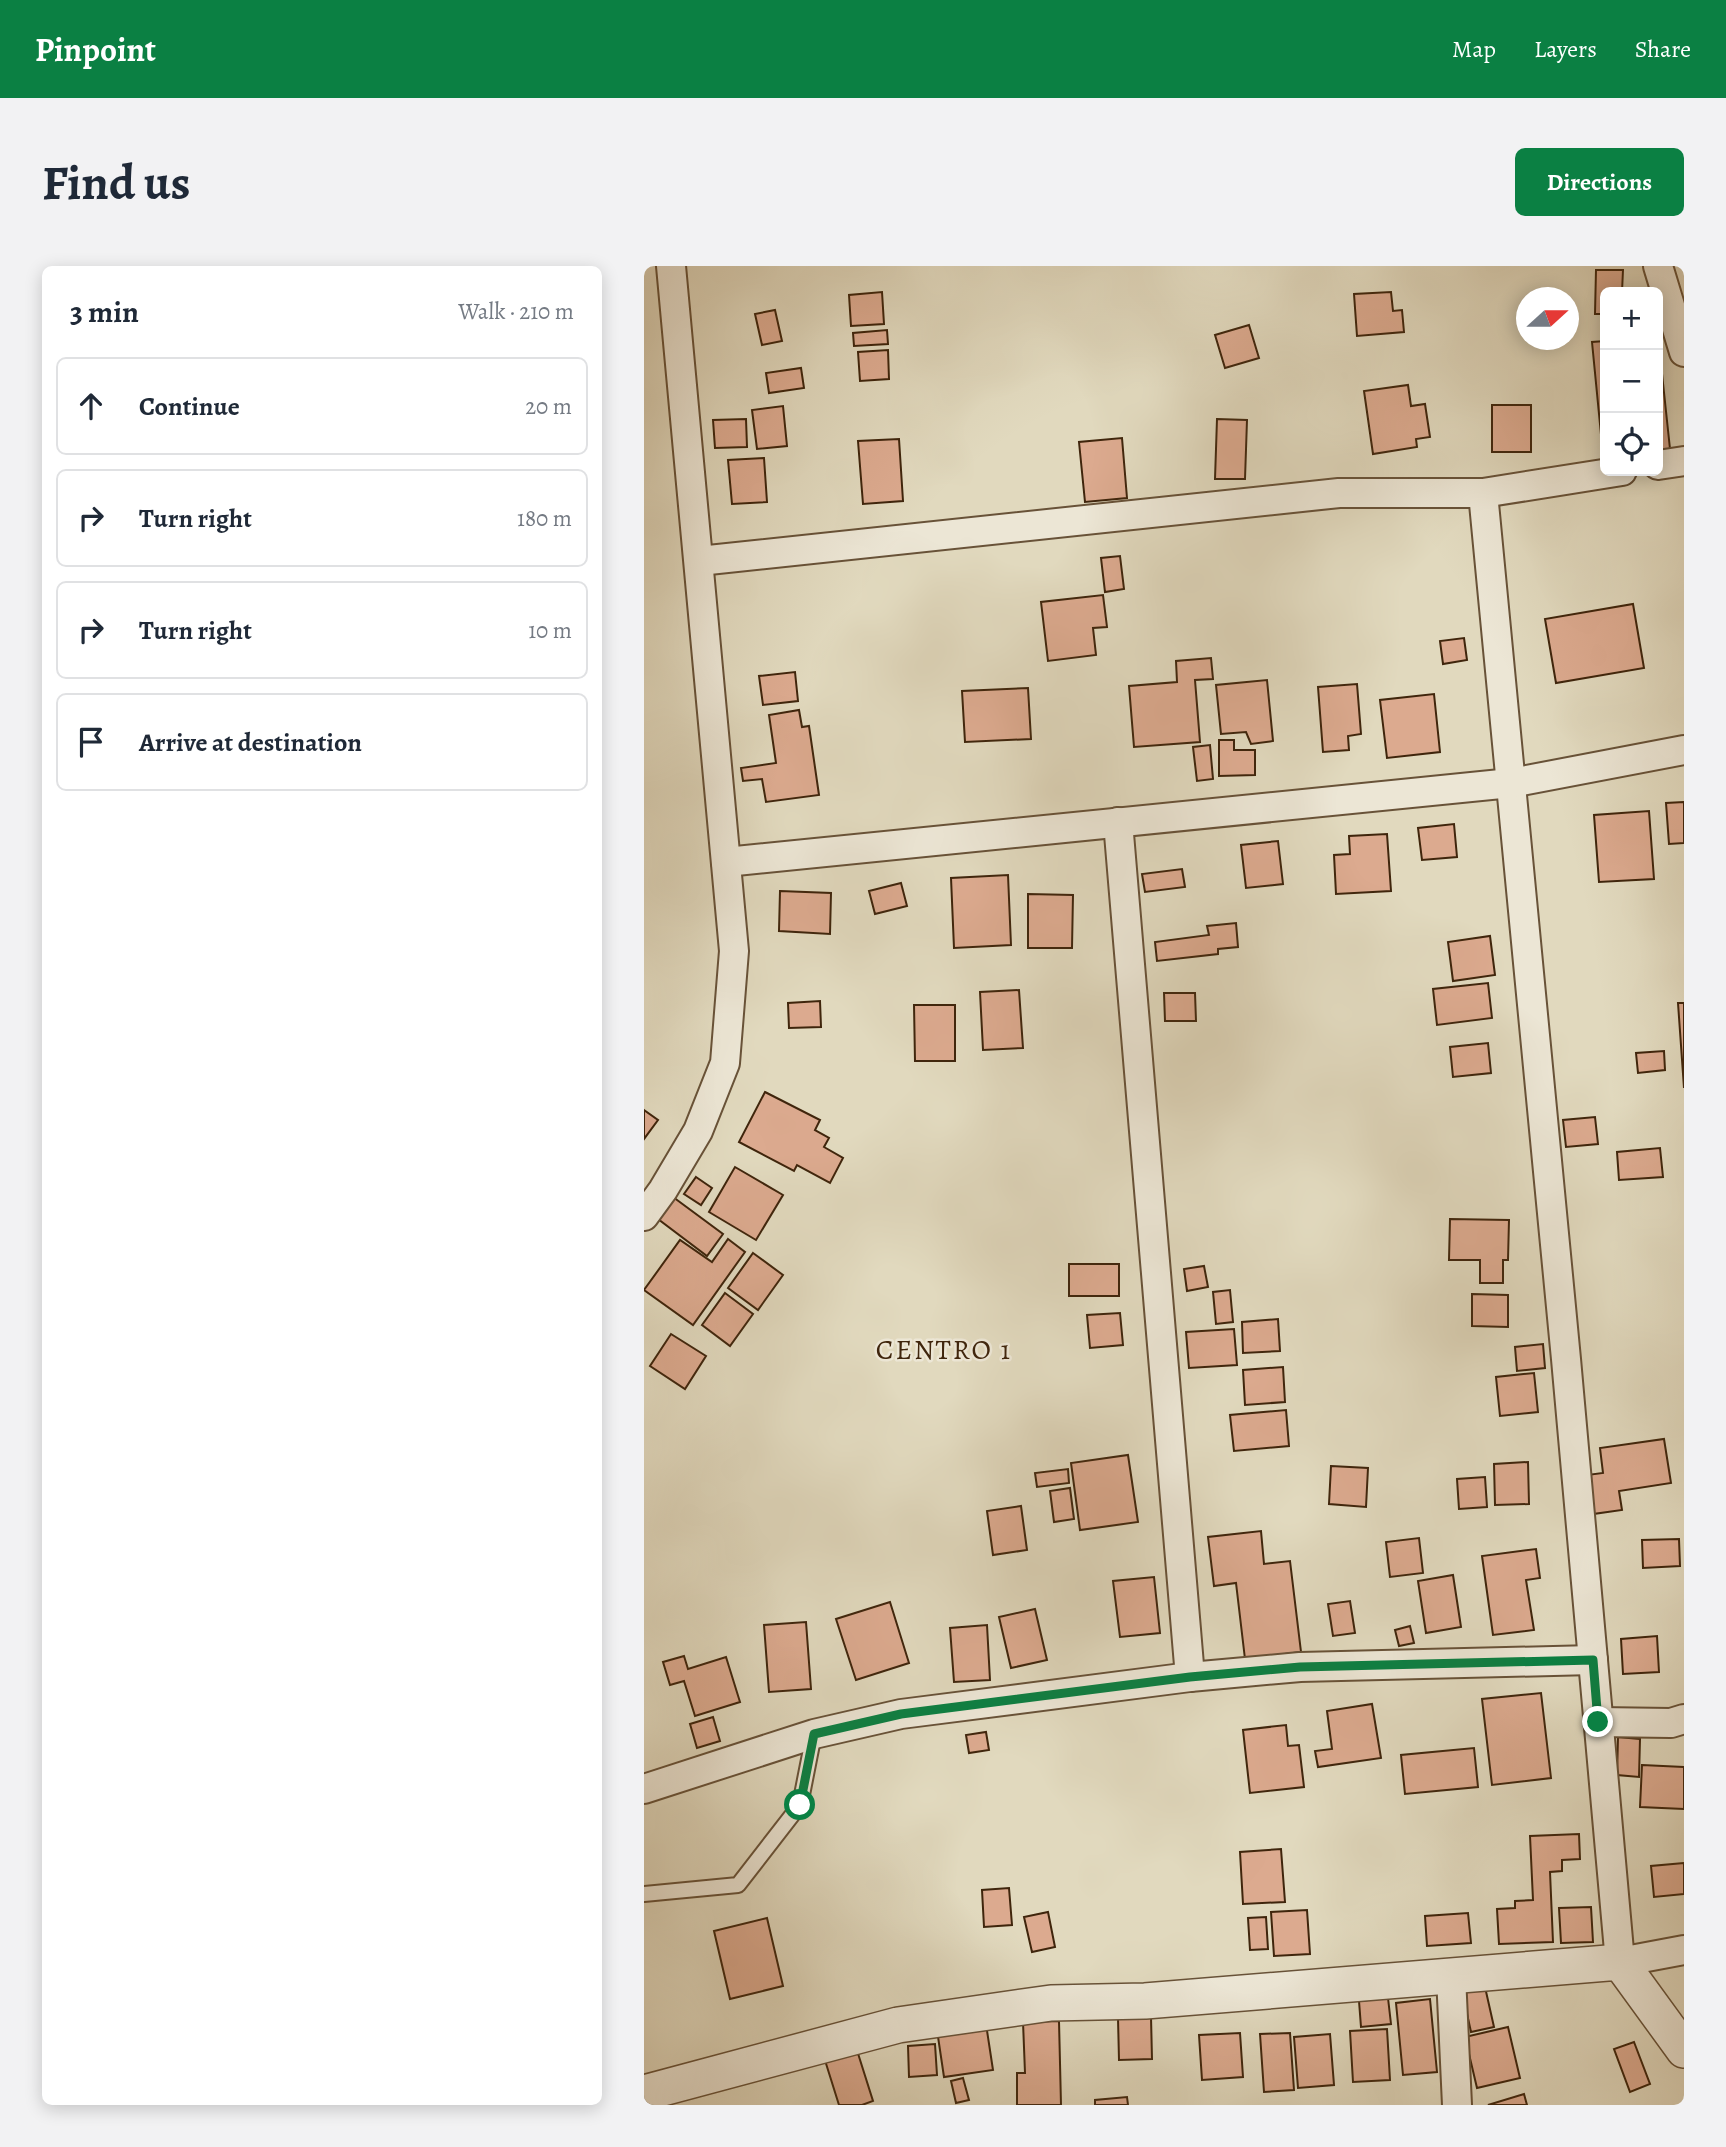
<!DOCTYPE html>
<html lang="en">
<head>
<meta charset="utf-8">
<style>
	body { margin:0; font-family:Alegreya,serif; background:#f2f2f3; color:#1f2937 }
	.controls { position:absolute; right:21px; top:21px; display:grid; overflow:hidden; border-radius:10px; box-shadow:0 4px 18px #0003 }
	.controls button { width:63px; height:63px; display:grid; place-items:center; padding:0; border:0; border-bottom:2px solid #e0e1e3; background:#fff; color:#1f2937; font:35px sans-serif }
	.compass { position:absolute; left:872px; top:21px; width:63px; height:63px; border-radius:50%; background:#fff; box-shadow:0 4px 18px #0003; rotate:69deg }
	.stop { position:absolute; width:21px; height:21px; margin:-16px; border:5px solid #0b8043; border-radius:50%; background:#fff }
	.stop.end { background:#0b8043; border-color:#fff; box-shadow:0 2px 7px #0008 }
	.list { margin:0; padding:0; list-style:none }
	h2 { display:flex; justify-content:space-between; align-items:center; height:91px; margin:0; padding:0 28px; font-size:30px }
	h2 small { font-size:23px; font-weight:400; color:#747a83 }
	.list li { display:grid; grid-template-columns:46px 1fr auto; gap:21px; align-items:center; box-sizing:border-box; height:98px; margin:0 14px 14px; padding:0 14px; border:2px solid #e0e1e3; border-radius:10px }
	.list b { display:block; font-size:26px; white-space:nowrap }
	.list em { font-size:23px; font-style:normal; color:#747a83 }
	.icon { flex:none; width:38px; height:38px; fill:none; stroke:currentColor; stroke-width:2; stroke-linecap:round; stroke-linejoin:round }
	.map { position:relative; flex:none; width:1040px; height:1839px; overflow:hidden; border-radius:10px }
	header { display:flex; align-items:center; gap:42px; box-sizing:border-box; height:98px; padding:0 35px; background:#0b8043; color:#fff }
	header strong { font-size:33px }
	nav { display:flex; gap:38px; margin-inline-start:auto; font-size:24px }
	.intro { display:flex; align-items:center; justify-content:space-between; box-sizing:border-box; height:168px; padding:0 42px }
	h1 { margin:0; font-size:49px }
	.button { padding:18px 32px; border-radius:10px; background:#0b8043; color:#fff; font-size:24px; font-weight:700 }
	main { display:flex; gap:42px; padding:0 42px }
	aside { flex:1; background:#fff; border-radius:10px; box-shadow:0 4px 18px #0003 }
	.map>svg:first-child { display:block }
	.building { fill:#dcaa8f; stroke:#3f250c; stroke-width:2 }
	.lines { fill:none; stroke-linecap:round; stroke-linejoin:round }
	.service-casing { stroke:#685238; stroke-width:18 }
	.minor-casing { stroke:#685238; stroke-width:32 }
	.tertiary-casing { stroke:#685238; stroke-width:38 }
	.service { stroke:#ece6d5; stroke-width:14 }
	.minor { stroke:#ece6d5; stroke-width:28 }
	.tertiary { stroke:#ece6d5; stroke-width:35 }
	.route { stroke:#0b8043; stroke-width:9 }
	.labels { text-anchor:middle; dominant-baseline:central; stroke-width:5; stroke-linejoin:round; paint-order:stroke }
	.quarter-label { font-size:28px; letter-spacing:2px; fill:#3f250c; stroke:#ece6d5 }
</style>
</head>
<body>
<header>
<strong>Pinpoint</strong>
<nav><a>Map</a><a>Layers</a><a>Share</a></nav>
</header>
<div class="intro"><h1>Find us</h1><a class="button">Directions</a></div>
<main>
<aside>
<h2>3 min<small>Walk · 210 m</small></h2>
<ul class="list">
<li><svg class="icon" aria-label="ahead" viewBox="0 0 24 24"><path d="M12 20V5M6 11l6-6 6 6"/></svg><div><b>Continue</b></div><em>20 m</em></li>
<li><svg class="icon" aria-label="right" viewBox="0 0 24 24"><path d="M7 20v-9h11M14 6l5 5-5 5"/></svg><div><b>Turn right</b></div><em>180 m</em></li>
<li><svg class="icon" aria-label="right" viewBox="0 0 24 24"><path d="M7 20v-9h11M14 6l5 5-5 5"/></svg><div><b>Turn right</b></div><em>10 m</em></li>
<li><svg class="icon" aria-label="arrive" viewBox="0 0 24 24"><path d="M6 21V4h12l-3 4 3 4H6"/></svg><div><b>Arrive at destination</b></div></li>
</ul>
</aside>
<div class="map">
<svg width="1040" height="1839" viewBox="0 0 1040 1839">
	<rect width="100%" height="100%" fill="#e1d9be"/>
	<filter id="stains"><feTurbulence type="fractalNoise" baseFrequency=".00286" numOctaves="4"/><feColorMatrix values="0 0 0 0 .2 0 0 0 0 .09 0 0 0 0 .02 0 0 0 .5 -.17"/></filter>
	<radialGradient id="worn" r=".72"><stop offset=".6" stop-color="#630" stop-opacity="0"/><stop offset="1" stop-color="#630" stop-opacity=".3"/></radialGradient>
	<g class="building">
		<polygon points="952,4 979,4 978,26 961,26 961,48 951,48"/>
		<polygon points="238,26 240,58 207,60 205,29"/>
		<polygon points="747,26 749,45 758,44 760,66 713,70 710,28"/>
		<polygon points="131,44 138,75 118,79 111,48"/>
		<polygon points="605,59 615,92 581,102 571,69"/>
		<polygon points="243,64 244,78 210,80 209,67"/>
		<polygon points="1014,70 1026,183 1014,184"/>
		<polygon points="961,75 961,189 959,189 948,76"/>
		<polygon points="244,84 245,113 216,115 214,86"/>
		<polygon points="157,102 160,122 125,127 122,107"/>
		<polygon points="764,119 767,140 781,138 786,171 772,173 773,181 729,188 720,125"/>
		<rect x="848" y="139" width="39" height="47"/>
		<polygon points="139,140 143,180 113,183 108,144"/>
		<polygon points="102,153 103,181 71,182 69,154"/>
		<polygon points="573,153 603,154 601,213 571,213"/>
		<polygon points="478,172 483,232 441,236 435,176"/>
		<polygon points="255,173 259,235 219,238 214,175"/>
		<polygon points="120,192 123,236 88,238 84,194"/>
		<polygon points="476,290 480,323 461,326 457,292"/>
		<polygon points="459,329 463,361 449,362 452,389 404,395 397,336"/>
		<polygon points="989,338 1000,402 912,417 901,353"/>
		<polygon points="820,372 823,394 799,398 796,375"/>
		<polygon points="567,392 569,413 551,414 556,476 490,481 485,420 533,416 532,395"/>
		<polygon points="151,406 154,435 119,439 115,410"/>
		<polygon points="623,414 629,475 607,478 602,466 577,468 572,419"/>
		<polygon points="713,418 717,468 704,470 705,484 679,486 674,421"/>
		<polygon points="384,422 387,473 321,476 318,425"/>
		<polygon points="790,428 796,486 743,492 736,434"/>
		<polygon points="155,444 158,461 165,460 175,529 122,536 118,513 99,515 97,502 132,497 125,449"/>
		<polygon points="575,474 590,474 590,484 611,484 611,509 575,510"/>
		<polygon points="566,479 569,513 553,515 549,481"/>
		<polygon points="1040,536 1040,577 1025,578 1022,537"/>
		<polygon points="1005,545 1010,613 955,616 950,549"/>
		<polygon points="810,558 813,591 778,594 774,562"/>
		<polygon points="743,568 747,625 692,628 690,589 706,588 705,570"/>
		<polygon points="634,575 639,618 602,622 597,579"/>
		<polygon points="538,603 541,621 501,626 498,608"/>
		<polygon points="364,609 367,679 310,682 307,612"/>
		<polygon points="257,617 263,640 231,648 225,625"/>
		<polygon points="136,625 187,627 186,668 135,665"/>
		<polygon points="384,628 429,629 428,682 384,682"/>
		<polygon points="592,657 594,681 574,683 574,688 513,695 511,676 565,669 563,660"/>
		<polygon points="846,670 851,709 809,715 804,676"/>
		<polygon points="844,717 848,752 793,759 789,723"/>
		<polygon points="375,724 379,782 339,784 336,726"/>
		<polygon points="520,727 551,727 552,755 521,755"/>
		<polygon points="176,735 177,761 145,762 144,737"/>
		<polygon points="1034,737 1040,737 1040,822"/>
		<polygon points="270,739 311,739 311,795 271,795"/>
		<polygon points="844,777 847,807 809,811 806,781"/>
		<polygon points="1020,785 1021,804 994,807 992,787"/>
		<polygon points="121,826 176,854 171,864 185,872 180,881 199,892 186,917 153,899 150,905 95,876"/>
		<polygon points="0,844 14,854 0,873"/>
		<polygon points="951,851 954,878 922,881 919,854"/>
		<polygon points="1016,882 1019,911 975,914 973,886"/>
		<polygon points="91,901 139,929 112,974 65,946"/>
		<polygon points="52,911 68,922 57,939 40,928"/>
		<polygon points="29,931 79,968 63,990 14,953"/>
		<polygon points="806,953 865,954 864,994 859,994 859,1017 836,1017 836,994 805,994"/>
		<polygon points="84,973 101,986 49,1059 0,1024 36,974 68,996"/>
		<polygon points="109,987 139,1009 114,1044 84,1022"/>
		<rect x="425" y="998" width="50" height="32"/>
		<polygon points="560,1000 564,1021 543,1025 540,1003"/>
		<polygon points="586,1024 589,1056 572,1058 569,1026"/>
		<polygon points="81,1027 109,1048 86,1080 58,1059"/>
		<polygon points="828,1028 864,1029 864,1061 828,1060"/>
		<polygon points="476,1047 479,1079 446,1082 443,1049"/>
		<polygon points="634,1053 636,1085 599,1087 598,1056"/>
		<polygon points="590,1063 593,1099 545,1102 542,1066"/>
		<polygon points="27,1068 62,1090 41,1123 6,1100"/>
		<polygon points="899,1078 901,1102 873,1105 871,1081"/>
		<polygon points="639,1101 641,1136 601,1139 599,1104"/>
		<polygon points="890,1107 894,1146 856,1150 852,1111"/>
		<polygon points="642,1144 645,1180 590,1185 586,1149"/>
		<polygon points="1020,1173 1027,1217 975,1225 978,1244 949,1248 943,1209 959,1207 956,1182"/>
		<polygon points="484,1189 494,1256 436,1264 427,1197"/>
		<polygon points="884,1196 885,1238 851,1239 850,1198"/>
		<polygon points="687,1200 724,1202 722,1241 685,1238"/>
		<polygon points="424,1203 425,1217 393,1221 391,1207"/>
		<polygon points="841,1211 843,1241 815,1243 813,1213"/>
		<polygon points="426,1222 430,1253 410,1256 406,1225"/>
		<polygon points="377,1240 383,1284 349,1289 343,1245"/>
		<polygon points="617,1265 620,1298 646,1295 657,1386 601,1393 592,1317 570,1320 564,1271"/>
		<polygon points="775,1272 779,1307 746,1311 742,1276"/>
		<polygon points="1035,1273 1036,1300 999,1302 998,1274"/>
		<polygon points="892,1283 896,1312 882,1314 890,1364 849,1369 838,1290"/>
		<polygon points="809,1309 817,1361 782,1367 774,1315"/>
		<polygon points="510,1311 516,1367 476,1371 469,1315"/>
		<polygon points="706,1335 711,1367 689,1370 684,1338"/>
		<polygon points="246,1336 265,1397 212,1414 192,1353"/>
		<polygon points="391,1343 403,1394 367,1402 355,1351"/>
		<polygon points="162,1356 167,1423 125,1426 120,1359"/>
		<polygon points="343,1359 346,1414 310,1416 306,1362"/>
		<polygon points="766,1360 770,1377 755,1380 751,1364"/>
		<polygon points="1013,1370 1015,1406 979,1408 977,1373"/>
		<polygon points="40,1390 44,1403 82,1391 96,1436 51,1450 40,1415 26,1419 19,1396"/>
		<polygon points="897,1427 907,1512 848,1519 838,1433"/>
		<polygon points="728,1438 737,1492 674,1501 671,1485 688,1483 683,1445"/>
		<polygon points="69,1451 76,1475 53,1482 46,1458"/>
		<polygon points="642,1459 644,1480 655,1479 660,1521 606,1527 599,1464"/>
		<polygon points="342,1466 345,1484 325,1487 322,1469"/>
		<polygon points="974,1471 996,1473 995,1511 973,1509"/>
		<polygon points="830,1482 834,1521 761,1528 757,1489"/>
		<polygon points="998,1499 1040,1501 1040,1543 996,1541"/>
		<polygon points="935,1568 936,1593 918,1594 918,1605 906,1606 909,1676 855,1678 853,1643 871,1642 871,1635 889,1634 886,1570"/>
		<polygon points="637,1583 641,1636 599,1638 596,1586"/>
		<polygon points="1040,1597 1040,1628 1010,1631 1007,1600"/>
		<polygon points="365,1622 368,1659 340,1661 338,1624"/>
		<polygon points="947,1641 949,1676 917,1677 915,1642"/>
		<polygon points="663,1644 666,1688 630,1690 627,1646"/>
		<polygon points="404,1646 411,1681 388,1686 380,1651"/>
		<polygon points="824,1647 827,1677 783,1680 781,1650"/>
		<polygon points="622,1651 624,1683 606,1684 604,1652"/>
		<polygon points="123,1652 139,1720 86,1733 70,1665"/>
		<polygon points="841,1721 850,1761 827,1766 818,1725"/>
		<polygon points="744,1732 747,1758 717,1761 715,1735"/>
		<polygon points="786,1733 793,1806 759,1809 752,1737"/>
		<polygon points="507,1751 508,1793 475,1794 474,1752"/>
		<polygon points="415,1755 417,1839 373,1839 373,1807 381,1807 379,1756"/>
		<polygon points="342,1758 349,1804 300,1811 293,1764"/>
		<polygon points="864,1761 876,1812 833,1822 821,1771"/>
		<polygon points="743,1763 746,1814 709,1816 706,1765"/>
		<polygon points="596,1767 599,1811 558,1814 555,1769"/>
		<polygon points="646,1767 650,1824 620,1826 616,1768"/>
		<polygon points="686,1768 690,1819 654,1822 650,1771"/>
		<polygon points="990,1776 1006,1818 986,1826 970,1783"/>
		<polygon points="211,1778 229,1835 218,1839 195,1839 179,1788"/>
		<polygon points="291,1778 293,1809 265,1811 264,1780"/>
		<polygon points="319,1812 325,1834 312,1837 307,1815"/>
		<polygon points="880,1828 883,1839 844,1839"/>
		<polygon points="483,1831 484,1839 451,1839 451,1834"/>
	</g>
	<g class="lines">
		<g class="service-casing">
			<polyline id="service" points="0,1628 94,1619 156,1539 170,1468"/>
		</g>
		<g class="minor-casing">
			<g id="minor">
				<polyline points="1014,0 1040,86"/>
				<polyline points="1014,199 1040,195"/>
				<polyline points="839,227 922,1093 976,1696 1040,1684"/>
				<polyline points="55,295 695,227 839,227 978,205"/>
				<polyline points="474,556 546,1411"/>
				<polyline points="82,596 867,517 1040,484"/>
				<polyline points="0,950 19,924 54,865 81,797 90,685 27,0"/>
				<polyline points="954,1456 1027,1457 1040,1453"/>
				<polyline points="0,1523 170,1468 257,1448 546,1411 656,1401 949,1394"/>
				<polyline points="807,1710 813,1839"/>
			</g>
		</g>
		<g class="tertiary-casing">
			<polyline id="tertiary" points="0,1827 254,1759 407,1737 501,1735 976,1696 1040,1784"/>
		</g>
		<use href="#service" class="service"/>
		<use href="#minor" class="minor"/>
		<use href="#tertiary" class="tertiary"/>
	</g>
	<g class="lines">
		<polyline class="route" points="156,1539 170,1468 257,1448 546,1411 656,1401 949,1394 954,1456"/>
	</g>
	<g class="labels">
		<g class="quarter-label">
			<text x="300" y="1084">CENTRO 1</text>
		</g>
	</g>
	<rect width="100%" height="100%" filter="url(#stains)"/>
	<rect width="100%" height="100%" fill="url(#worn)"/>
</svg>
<div class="controls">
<button>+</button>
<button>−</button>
<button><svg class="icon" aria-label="locate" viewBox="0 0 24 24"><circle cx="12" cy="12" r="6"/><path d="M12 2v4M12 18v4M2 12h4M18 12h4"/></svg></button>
</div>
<svg class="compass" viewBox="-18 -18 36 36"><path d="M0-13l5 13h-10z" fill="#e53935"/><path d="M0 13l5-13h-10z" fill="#747a83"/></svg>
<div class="stop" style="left:156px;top:1539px"></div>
<div class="stop end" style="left:954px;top:1456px"></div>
</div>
</main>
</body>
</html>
